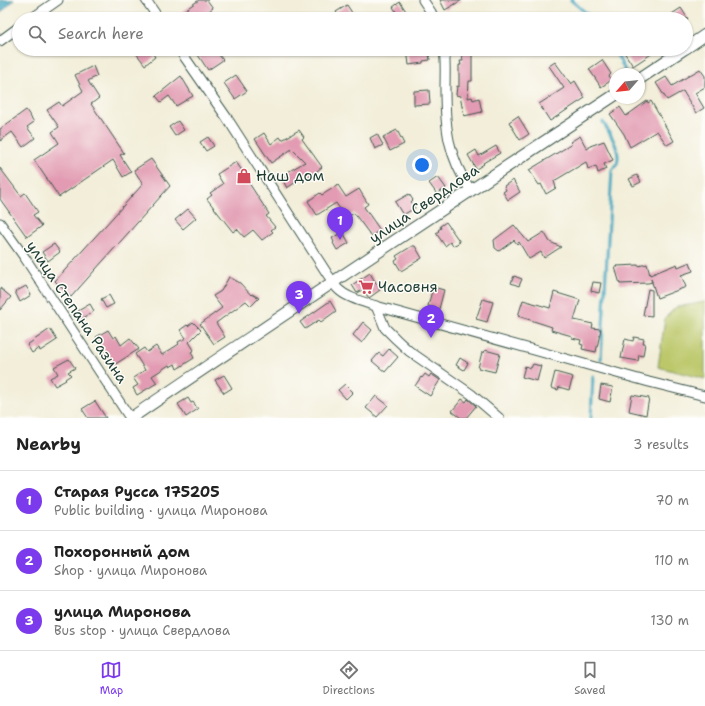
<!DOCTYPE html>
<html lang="en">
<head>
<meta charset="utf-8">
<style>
	body { margin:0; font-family:"Shantell Sans",sans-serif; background:#f6f6f6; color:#222 }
	.compass { position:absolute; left:609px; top:68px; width:36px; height:36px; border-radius:50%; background:#fff; box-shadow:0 1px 3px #0004; rotate:242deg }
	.you { position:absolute; left:422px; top:165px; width:14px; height:14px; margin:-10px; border:3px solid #fff; border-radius:50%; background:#1a73e8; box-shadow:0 0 0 6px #1a73e833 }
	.badge { display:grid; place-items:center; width:26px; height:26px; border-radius:50%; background:#7c3aed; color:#fff; font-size:13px; font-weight:700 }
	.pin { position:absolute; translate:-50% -33px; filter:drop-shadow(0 1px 2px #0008) }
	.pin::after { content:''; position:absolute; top:21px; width:14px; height:12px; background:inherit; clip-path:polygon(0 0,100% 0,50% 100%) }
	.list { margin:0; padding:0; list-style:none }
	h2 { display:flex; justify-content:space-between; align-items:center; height:52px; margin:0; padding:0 16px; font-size:17px }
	h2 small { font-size:13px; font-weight:400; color:#767676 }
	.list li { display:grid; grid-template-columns:26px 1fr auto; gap:12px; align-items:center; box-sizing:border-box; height:60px; padding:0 16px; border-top:1px solid #e0e0e0 }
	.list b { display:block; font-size:15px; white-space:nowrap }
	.list p { margin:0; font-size:13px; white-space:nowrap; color:#767676 }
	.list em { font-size:13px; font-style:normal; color:#767676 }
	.icon { flex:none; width:22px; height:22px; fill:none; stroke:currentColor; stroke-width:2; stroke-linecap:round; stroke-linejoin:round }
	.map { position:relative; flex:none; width:705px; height:418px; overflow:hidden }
	.search { position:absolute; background:#fff; box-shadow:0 1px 3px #0004; left:12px; right:12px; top:12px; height:44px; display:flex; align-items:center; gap:10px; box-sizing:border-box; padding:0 14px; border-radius:22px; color:#767676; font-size:15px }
	.sheet { height:232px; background:#fff }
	nav { display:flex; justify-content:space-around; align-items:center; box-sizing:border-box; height:56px; border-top:1px solid #e0e0e0; background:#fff; font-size:11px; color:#767676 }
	nav a { display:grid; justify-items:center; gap:2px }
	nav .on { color:#7c3aed }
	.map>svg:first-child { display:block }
	.green { fill:#bbc769; stroke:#6d824e }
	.water { fill:#42a7c2; stroke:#30727b }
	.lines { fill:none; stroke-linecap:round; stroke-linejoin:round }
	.stream { stroke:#42a7c2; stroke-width:3 }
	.building { fill:#e29bb2 }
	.minor-casing { stroke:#3f584d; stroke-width:11 }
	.tertiary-casing { stroke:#3f584d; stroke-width:13 }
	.minor { stroke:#fff; stroke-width:9 }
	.tertiary { stroke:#fff; stroke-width:11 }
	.labels { text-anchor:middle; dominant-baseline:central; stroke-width:3; stroke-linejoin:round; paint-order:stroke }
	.poi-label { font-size:15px; fill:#1f3d34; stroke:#fdfcf7; text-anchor:start }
	.street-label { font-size:15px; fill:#1f3d34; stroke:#fdfcf7 }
</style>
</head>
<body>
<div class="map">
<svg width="705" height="418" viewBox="0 0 705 418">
	<rect width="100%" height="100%" fill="#fdfcf7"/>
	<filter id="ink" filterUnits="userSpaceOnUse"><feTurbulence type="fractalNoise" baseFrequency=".025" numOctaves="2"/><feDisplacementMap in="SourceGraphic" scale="8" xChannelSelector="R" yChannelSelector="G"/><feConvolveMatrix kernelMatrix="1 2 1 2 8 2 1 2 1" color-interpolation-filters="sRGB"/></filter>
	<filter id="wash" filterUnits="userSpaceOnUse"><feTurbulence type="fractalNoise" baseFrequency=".012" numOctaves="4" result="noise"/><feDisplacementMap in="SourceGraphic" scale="16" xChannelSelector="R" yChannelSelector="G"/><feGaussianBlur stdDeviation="0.9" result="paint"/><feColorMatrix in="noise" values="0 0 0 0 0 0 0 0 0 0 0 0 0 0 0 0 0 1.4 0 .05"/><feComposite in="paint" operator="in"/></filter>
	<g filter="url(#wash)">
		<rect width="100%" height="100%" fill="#f2eed9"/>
		<polygon class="green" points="705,302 705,379 658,367 665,318 676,307"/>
		<polygon class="water" points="0,0 14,0 0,14"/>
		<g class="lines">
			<g class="stream">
				<polyline points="571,0 593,19"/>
				<polyline points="614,49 627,74"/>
				<path d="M 601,359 L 612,170 C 615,167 618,163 618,159 C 619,147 609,132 603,122"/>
				<polyline points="591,418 593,376"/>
			</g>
		</g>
		<g id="blocks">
			<g class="building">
				<polygon points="199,0 207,0 213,8 205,14 208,19 188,19 182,12"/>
				<polygon points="440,0 462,0 445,10"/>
				<polygon points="400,2 411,19 401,19 393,7"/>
				<polygon points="347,5 356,19 340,19 336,12"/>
				<polygon points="681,8 688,19 664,19"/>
				<polygon points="133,49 150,49 155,57 145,65"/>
				<polygon points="194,49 228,49 219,55 223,60 208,70"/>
				<polygon points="407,49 428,49 430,60 423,61 423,63 409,65"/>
				<polygon points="461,49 472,49 472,81 469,81 468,98 472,97 473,100 479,98 482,112 464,116 460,96 456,95 457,86 459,87 459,65 461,65 460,61 463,61"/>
				<polygon points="622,49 659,49 633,66"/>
				<polygon points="602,60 611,74 609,76 612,80 601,87 589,69"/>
				<polygon points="555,62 571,84 575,81 585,98 550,121 539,104 564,88 549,66"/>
				<polygon points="93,66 97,76 88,81 99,98 91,104 124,153 120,155 131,172 123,177 113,160 59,197 34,160 59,143 52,132 59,127 47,110 59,102 62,106 83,91 75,75"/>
				<polygon points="700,69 705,76 705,87 695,93 704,108 696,113 683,91 667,100 656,83 666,77 672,86"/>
				<polygon points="236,75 247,91 235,99 224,83"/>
				<polygon points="181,76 193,96 176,106 169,96 161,102 156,96"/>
				<polygon points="429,90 430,104 414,105 414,91"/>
				<polygon points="647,101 648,103 651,101 674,141 667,145 657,131 630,147 624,134 610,114 620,107 626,116"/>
				<polygon points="26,110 34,122 27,127 35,138 23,147 12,132 0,141 0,129"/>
				<polygon points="518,116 529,134 520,140 509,122"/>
				<polygon points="178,121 184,130 175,136 169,127"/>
				<polygon points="299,130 304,137 302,139 322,167 307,179 305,176 287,188 282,179 288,175 286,173 305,162 292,149 271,163 255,139 264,133 271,144 280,137 282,140"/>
				<polygon points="397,130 404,144 390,151 383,137"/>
				<polygon points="377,134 383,145 375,149 370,138"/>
				<polygon points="580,136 587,149 590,147 590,146 604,141 613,160 604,164 606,169 598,173 596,166 588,169 586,162 554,181 556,188 546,194 541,184 539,185 529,170 572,144 570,142"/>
				<polygon points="208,137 214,146 206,151 200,142"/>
				<polygon points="496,146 500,153 483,163 484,164 476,169 468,155 476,150 479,156"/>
				<polygon points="151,159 170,186 71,297 55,281 143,184 134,170"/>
				<polygon points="236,162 248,179 247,180 269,214 266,216 275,227 271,230 273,232 262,240 253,230 244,237 237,229 233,232 207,199 212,195 210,193 223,184 217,174"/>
				<polygon points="0,168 21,196 25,193 38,212 33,215 42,226 27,237 0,199"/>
				<polygon points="637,175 641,182 633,186 629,179"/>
				<polygon points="438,177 446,188 437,194 429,183"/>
				<polygon points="513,180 520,192 508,200 503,192 506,190 504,186"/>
				<polygon points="338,185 346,197 359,189 368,204 364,207 380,230 371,236 354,213 346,218 336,203 317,215 308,201 320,193 322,195"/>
				<polygon points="409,194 413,200 411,202 415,208 403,215 395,202"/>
				<polygon points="188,209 196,218 183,229 175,220"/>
				<polygon points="446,222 460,242 453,246 450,242 445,246 436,233 439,231 438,230 441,228 440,226"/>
				<polygon points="514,225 528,242 544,232 550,242 561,247 544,258 541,252 529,259 519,242 517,244 514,240 499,251 495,248 494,240"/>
				<polygon points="343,232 349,243 337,250 333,243 334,242 332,238"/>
				<polygon points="54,244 60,252 48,261 42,252"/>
				<polygon points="412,246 415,246 422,258 401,271 395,261 398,259 396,256"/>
				<polygon points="690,262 693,271 681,275 686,287 657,298 651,279 652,282 648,283 620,284 615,267 618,267 617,266 638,265 638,266 647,264 650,275 677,264 678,267"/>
				<polygon points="370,273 380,290 369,298 363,290 357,293 352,285"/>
				<polygon points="514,276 522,279 519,286 511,283"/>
				<polygon points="229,277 240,283 251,295 252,294 259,298 251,306 246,301 216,323 225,337 214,344 200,324 222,308 213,296 221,291"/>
				<polygon points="593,282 601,283 599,293 591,291"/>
				<polygon points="26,286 31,295 20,302 15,292"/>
				<polygon points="433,287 444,290 439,309 428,306"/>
				<polygon points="0,288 11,297 0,310"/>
				<polygon points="648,289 652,290 652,316 643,315"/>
				<polygon points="554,292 580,300 574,320 593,324 592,328 601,329 596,352 582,349 583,345 580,344 581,340 572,338 572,336 551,330 552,327 518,316 523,300 550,308"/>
				<polygon points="109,295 114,304 106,308 101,299"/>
				<polygon points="483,299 493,302 487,322 476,319"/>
				<polygon points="330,301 336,311 321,322 319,320 305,329 300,322"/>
				<polygon points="90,304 94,311 82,319 78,311"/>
				<polygon points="193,322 201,330 189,342 194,350 191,352 194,358 177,369 175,364 170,367 169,365 152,376 157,383 137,395 133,388 138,385 133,378 145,370 135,354 144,348 147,352 156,346 162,355 179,344 178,342 186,338 180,330 187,325 188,326"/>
				<polygon points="363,322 372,330 362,343 353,335"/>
				<polygon points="50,329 57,340 40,351 39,348 32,353 27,345"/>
				<polygon points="108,330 113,338 116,336 121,345 130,338 139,349 114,365 96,337"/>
				<polygon points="634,337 644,339 643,343 645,343 643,356 639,355 638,361 621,358 625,339 633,341"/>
				<polygon points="389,349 398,357 385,372 372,361 379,353 383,356"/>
				<polygon points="485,350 500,354 495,372 478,368 482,352 484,353"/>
				<polygon points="460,358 468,363 464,370 456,365"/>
				<polygon points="69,359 75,368 68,372 71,375 65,379 66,380 55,386 50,378 58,374 54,367"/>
				<polygon points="533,364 541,366 537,381 522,377 525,366 531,368"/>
				<polygon points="555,372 573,377 569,390 559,387 558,390 551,388"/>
				<polygon points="425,374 429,377 431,374 440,380 430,396 415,386 421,377 422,378"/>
				<polygon points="224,375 232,388 224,393 215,380"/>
				<polygon points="345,384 353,392 346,399 338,390"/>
				<polygon points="601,385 613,387 610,402 599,399"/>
				<polygon points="632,395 649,398 646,415 629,411"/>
				<polygon points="376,396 388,405 377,417 366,408"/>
				<polygon points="188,398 191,403 193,402 198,409 186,417 178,404"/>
				<polygon points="462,399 466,402 468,399 476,406 466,418 461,418 452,411"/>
				<polygon points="95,401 106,418 88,418 82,409"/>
			</g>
		</g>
	</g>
	<g filter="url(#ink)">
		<use href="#blocks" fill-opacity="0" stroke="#3f584d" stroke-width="1"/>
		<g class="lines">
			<g class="minor-casing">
				<g id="minor">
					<polyline points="146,0 159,19"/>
					<polyline points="423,0 431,12 434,19"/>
					<polyline points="31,19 58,0"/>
					<polyline points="0,41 19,27"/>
					<path d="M 179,49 L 227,118 L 328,275 C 331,279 334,284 337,288 C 346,298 364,302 376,306 L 649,382 L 705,396"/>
					<path d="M 444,49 C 446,62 445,76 445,89 C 445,129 448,156 471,191"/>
					<polyline points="0,223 25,258 130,418"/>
					<polyline points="376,306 385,328 396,339 409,351 471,394 499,418"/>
				</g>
			</g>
			<g class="tertiary-casing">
				<g id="tertiary">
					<polyline points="686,48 705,35"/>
					<polyline points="639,79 684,49"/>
					<path d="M 131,418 C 291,309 453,202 615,95"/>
				</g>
			</g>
			<use href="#minor" class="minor"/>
			<use href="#tertiary" class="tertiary"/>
		</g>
	</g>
	<defs>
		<g id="shop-bare" transform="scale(1.2)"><path d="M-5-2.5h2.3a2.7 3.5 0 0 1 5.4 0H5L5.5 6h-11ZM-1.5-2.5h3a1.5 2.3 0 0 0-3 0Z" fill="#d1495b" stroke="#fdfcf7" stroke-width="2.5" paint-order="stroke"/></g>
		<g id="supermarket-bare" transform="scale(1.2)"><path d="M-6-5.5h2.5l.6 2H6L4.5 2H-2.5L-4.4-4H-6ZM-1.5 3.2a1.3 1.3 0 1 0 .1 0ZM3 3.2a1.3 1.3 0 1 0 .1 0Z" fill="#d1495b" stroke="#fdfcf7" stroke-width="2.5" paint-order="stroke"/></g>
	</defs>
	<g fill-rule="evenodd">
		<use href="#shop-bare" x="244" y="176"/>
		<use href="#supermarket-bare" x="366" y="287"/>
	</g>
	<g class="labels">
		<g class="poi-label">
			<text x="256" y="176">Наш дом</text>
			<text x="378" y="287">Часовня</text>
		</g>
		<g class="street-label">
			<text transform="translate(424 204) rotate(-34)">улица Свердлова</text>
			<text transform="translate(77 312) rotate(56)">улица Степана Разина</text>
		</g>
	</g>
</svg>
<svg class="compass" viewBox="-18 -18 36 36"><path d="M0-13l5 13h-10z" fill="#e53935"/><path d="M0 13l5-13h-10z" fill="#767676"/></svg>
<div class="you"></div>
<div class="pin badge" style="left:340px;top:240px">1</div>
<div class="pin badge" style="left:431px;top:338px">2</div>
<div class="pin badge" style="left:299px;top:314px">3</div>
<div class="search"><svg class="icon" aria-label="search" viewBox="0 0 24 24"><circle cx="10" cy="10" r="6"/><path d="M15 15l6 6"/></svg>Search here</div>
</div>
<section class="sheet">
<h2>Nearby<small>3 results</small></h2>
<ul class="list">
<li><span class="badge">1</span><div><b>Старая Русса 175205</b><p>Public building · улица Миронова</p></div><em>70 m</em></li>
<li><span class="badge">2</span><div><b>Похоронный дом</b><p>Shop · улица Миронова</p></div><em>110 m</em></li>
<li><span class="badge">3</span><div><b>улица Миронова</b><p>Bus stop · улица Свердлова</p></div><em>130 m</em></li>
</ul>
</section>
<nav>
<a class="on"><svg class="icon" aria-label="map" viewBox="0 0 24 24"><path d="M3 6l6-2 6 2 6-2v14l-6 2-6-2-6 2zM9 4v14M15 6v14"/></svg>Map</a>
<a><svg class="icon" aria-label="directions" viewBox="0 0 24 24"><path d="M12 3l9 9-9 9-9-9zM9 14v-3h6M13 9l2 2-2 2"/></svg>Directions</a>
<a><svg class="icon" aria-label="saved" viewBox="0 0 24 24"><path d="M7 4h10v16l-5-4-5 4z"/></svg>Saved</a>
</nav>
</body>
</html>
